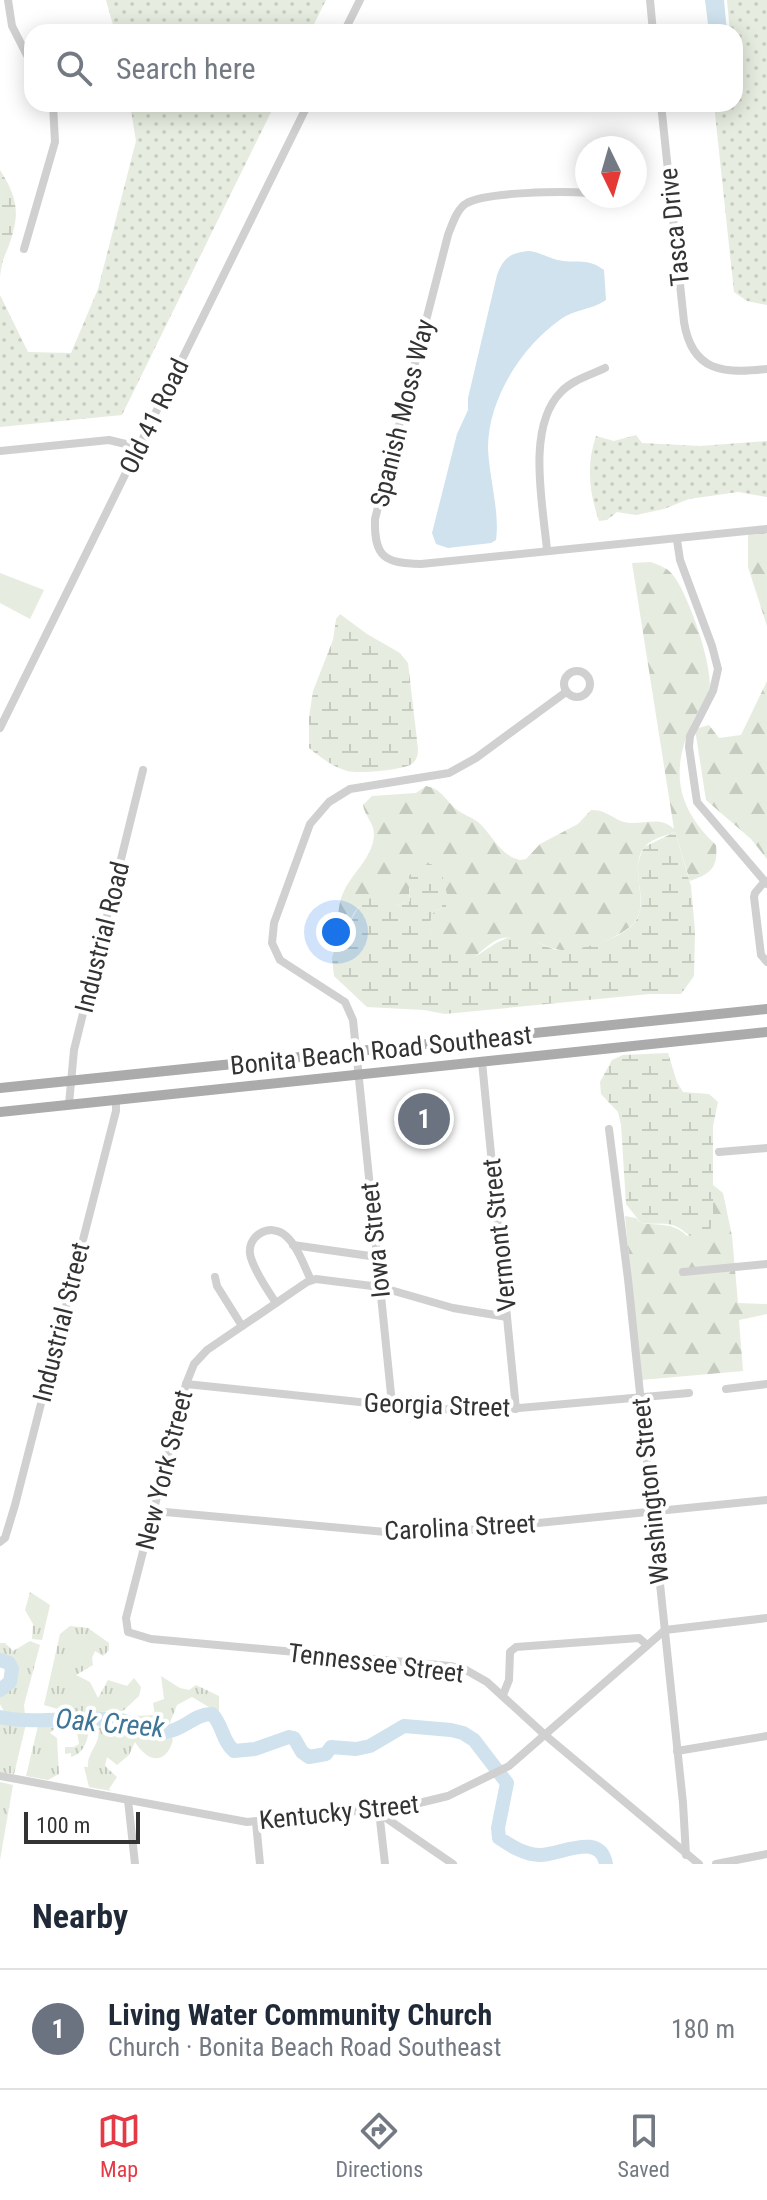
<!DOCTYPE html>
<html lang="en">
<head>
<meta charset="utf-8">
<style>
	body { margin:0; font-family:"Roboto Condensed",sans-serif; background:#f2f2f3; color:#1f2937 }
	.compass { position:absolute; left:575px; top:136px; width:72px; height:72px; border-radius:50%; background:#fff; box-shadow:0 4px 20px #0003; rotate:175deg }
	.scale { position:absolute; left:24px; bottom:20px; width:116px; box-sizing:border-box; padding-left:8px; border:4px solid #333; border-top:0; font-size:22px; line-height:28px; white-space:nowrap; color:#333; -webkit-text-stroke:6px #fff; paint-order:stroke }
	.you { position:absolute; left:336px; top:932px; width:28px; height:28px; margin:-20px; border:6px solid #fff; border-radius:50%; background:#1a73e8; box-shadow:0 0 0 12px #1a73e833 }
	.badge { display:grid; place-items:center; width:52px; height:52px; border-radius:50%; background:#e63946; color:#fff; font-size:26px; font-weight:700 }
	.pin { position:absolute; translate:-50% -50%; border:4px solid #fff; box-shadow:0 2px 8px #0006 }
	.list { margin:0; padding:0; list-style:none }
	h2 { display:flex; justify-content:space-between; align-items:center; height:104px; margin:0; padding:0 32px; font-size:34px }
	h2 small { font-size:26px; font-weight:400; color:#747a83 }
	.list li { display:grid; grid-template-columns:52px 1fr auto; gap:24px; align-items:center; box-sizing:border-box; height:120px; padding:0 32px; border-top:2px solid #e0e1e3 }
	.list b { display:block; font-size:30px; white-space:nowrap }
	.list p { margin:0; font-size:26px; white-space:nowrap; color:#747a83 }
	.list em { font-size:26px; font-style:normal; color:#747a83 }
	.icon { flex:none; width:44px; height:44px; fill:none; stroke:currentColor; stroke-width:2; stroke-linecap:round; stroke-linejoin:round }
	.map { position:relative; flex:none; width:767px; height:1864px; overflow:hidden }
	.search { position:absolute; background:#fff; box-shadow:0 4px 20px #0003; left:24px; right:24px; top:24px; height:88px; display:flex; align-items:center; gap:20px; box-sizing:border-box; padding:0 28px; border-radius:24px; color:#747a83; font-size:30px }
	.sheet { height:224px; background:#fff }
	nav { display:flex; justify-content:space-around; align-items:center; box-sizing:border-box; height:112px; border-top:2px solid #e0e1e3; background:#fff; font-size:22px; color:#747a83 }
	nav a { display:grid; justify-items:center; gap:4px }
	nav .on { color:#e63946 }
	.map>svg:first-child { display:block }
	.grass { fill:url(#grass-dots) }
	.forest { fill:url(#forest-firs) }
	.wetland { fill:url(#wetland-marsh) }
	.park { fill:url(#park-tufts) }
	.pitch { fill:#e6ecdf }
	.water { fill:#cfe2ee }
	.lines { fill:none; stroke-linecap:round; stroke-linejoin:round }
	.river { stroke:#cfe2ee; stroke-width:14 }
	.minor { stroke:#d0d0d0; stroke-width:8 }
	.major { stroke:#ababab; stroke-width:10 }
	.labels { text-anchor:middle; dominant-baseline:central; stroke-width:8; stroke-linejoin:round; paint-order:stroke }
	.street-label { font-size:26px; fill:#333; stroke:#fff }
	.water-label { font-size:28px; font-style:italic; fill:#3f7597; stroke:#fff }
</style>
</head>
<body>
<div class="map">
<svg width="767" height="1864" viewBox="0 0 767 1864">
	<defs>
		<pattern id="grass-dots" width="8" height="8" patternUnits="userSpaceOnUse" patternTransform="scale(2)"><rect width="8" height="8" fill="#e6ecdf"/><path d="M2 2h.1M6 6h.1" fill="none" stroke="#c6cbc0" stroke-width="1.8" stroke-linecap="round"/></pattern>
		<pattern id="forest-firs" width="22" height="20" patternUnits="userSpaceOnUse" patternTransform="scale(2)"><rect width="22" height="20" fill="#e6ecdf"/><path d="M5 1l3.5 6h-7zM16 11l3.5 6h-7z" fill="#c6cbc0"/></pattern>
		<pattern id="wetland-marsh" width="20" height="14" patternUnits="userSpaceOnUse" patternTransform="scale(2)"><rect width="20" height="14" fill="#e6ecdf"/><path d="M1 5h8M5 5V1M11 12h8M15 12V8" fill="none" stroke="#c6cbc0"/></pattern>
		<pattern id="park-tufts" width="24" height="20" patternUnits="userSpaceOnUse" patternTransform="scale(2)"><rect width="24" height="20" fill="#e6ecdf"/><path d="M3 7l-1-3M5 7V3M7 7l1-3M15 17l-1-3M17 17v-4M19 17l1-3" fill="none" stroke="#c6cbc0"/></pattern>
	</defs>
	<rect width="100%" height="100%" fill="#fff"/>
	<g class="grass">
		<polygon points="106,0 326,0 310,32 115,32"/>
		<polygon points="727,0 767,0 767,305 747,301 734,292 714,104 735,104 735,83 739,75 735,32 730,32"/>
		<polygon points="130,104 275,104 122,415 0,427 0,295 28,352 71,353 98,289 136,141"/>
		<path d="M 636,435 L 642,443 L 700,446 L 767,441 L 767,497 L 738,492 L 689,499 L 664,509 L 636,515 L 617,512 L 607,520 L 599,521 C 589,491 586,466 596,436 L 614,441 Z"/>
	</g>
	<g class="forest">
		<polygon points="767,529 767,626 748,567 748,533"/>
		<path d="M 651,562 C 658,565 668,568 672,574 C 687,590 715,670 709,690 C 705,701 697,712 692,723 C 670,772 677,808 716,845 C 718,868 711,874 690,881 L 675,832 C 665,836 649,839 643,849 C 627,873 656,910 627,929 C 608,942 575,956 552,948 C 540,944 531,936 517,937 C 512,937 504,937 499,939 C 474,950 469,980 438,944 C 428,932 428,925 434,911 L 446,907 L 409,888 L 410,901 L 398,906 C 384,898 370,896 357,909 C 352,913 349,925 345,932 L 339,935 C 338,919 337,905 344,891 C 353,872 373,857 374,835 C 374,822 365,817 363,805 L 372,796 L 416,793 L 426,786 C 442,789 445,800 456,809 C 462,814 471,817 478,822 C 492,834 500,856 520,860 L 526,859 L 540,844 L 578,824 L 591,810 C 607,809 614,821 629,823 C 647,824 660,816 674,829 L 632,563 Z"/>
		<polygon points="767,681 767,859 751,839 706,800 695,729 709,725 719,738 741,735"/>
		<path d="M 713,1185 L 723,1193 L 732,1236 L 738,1303 L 767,1304 L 767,1314 L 739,1320 L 743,1371 L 641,1380 L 625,1216 L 636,1218 L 641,1223 C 660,1226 673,1222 687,1236 L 713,1219 Z"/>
	</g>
	<g class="wetland">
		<path d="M 0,170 C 19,200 20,215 8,248 C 3,259 0,267 1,279 L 0,268 Z"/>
		<path d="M 340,614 L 367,634 L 400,653 L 408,663 L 418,749 C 418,755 417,761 410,765 C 399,770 360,774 347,771 C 333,767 320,757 309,748 L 309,717 L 313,691 L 333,640 L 336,619 Z"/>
		<path d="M 675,832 L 691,886 L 695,932 L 694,976 L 681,994 L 650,994 L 445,1014 L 424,1010 L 367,1007 L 334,976 L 332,958 L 339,935 L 345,932 C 360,906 363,886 398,906 L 410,901 L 409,876 L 418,866 L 431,864 L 441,870 L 447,894 L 446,907 L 434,911 C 428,926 428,933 439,944 C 471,982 484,938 518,936 C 532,936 541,945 553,949 C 573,954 626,939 637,919 C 645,903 638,887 638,871 C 637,862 641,854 644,847 Z"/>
		<path d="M 668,1053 L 677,1082 L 683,1092 L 709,1094 L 718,1102 L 713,1126 L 713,1219 L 710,1231 C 686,1246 689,1227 668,1224 C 660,1223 650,1224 641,1223 L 626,1204 L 621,1125 L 618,1112 L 601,1094 L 600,1082 L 612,1060 L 623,1055 Z"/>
	</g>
	<g class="park">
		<polygon points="30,1592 50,1605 42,1640 32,1639 33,1624 25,1610"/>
		<polygon points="70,1626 88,1628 109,1643 109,1650 103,1656 95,1651 92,1658 93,1665 76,1675 90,1682 98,1698 108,1680 127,1686 134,1678 141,1687 139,1696 123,1711 71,1713 44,1705 60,1634"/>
		<polygon points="30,1641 40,1645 24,1705 25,1715 5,1713 0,1704 0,1693 14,1682 14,1666 0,1658 0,1643 5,1643 13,1651"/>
		<path d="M 161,1676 L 180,1688 L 189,1690 L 196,1685 L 219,1696 L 219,1713 L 192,1697 L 177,1705 L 167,1730 C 155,1732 147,1728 137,1721 L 137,1716 L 155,1715 L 153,1703 L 164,1699 Z"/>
		<polygon points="0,1719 27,1720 14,1774 0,1772"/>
		<path d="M 63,1720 L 83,1723 L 88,1720 L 93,1722 L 93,1729 L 89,1730 C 87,1742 84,1753 71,1757 L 71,1753 L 65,1754 L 65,1747 L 74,1747 L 79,1744 L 77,1732 L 67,1728 L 61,1722 Z"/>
		<polygon points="56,1721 56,1727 50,1733 57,1738 59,1774 48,1780 26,1776 38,1726"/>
		<path d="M 100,1721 L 122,1727 L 145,1738 L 170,1734 L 173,1740 C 166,1765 148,1763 135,1742 L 129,1755 L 117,1765 L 107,1757 L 105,1766 L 117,1777 L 109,1789 L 111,1791 L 89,1787 L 84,1767 L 88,1767 C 87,1757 93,1751 97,1741 C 100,1734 97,1728 100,1721 Z"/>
		<polygon points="0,1782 13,1785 0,1860"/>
	</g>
	<polygon class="pitch" points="0,573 44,590 30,619 0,603"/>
	<g class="water">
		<polygon points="705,0 724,0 727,32 709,32"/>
		<path d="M 529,251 C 539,252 545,256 554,259 C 572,265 586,256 604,270 L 606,300 C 592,310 575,309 561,319 C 522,346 488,399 488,448 C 489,477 500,513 496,540 L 491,543 L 448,548 L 436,544 L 432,533 L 457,434 L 468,410 L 468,398 L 497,275 C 504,257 510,253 529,251 Z"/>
	</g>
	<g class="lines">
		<g class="river">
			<polyline points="0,1660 9,1663 12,1669 10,1682 0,1690"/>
			<path d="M 0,1717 C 38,1725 79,1715 119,1720 C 136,1722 148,1735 166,1732 C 184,1730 194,1714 212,1714 C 223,1725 222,1741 234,1751 L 255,1749 L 289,1737 L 294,1738 L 302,1752 L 309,1757 L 326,1754 L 331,1747 L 356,1749 L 370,1746 L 404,1726 L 451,1730 L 463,1733 L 474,1740 L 507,1783 L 498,1828 L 499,1838 C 511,1846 525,1855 540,1855 C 561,1855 600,1831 606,1864"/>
		</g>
		<g class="minor">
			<polyline points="8,0 12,26 32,65"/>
			<polyline points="650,0 653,32"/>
			<polyline points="344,32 360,0"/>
			<path d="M 661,104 L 684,322 C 692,372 724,374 767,369"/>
			<path d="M 587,193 C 564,191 485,192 467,203 C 457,208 452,225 448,235 L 375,519 C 374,558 385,563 421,564 L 767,529"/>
			<polyline points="24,249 55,142 53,104"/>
			<polyline points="0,451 109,440 138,447"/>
			<polyline points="677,540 680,560 712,646 718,669 713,691 690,736 689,747 697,802 767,884"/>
			<path d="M 547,550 C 543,505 526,427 561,392 C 572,380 591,375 605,368"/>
			<circle cx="577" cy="684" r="13"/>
			<polyline points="0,728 308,104"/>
			<polyline points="765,881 755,893 754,897 761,955 767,962"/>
			<polyline points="482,1062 516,1409"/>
			<polyline points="69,1104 74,1050 143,770"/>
			<polyline points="609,1129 628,1279 683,1803 686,1855"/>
			<polyline points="719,1152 767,1148"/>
			<polyline points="293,1245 377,1257"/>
			<polyline points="683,1272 767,1264"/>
			<polyline points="215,1277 217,1286 242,1326"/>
			<path d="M 276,1303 C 267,1289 256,1274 251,1258 C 244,1237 270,1221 286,1236 C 298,1247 304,1266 311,1280"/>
			<polyline points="507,1317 453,1308 380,1287 316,1279 307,1282 207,1350 194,1364 186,1384 126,1618 128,1632 151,1639 450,1666 466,1670 487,1682 545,1735 699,1864"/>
			<polyline points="186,1384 417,1408 486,1411 689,1393"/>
			<polyline points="726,1389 767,1384"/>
			<polyline points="392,1404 353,1020 345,1002 280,960 272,943 274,923 310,824 329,802 350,789 449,773 476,758 566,692"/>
			<polyline points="154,1511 419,1535 767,1500"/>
			<polyline points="0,1542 5,1538 15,1505 116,1111 116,1100"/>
			<polyline points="503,1695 509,1680 510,1652 516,1647 639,1638 647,1645"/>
			<polyline points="677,1751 767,1736"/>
			<polyline points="0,1776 247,1822 407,1806 448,1796 509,1766 665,1630 767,1618"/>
			<polyline points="128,1800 135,1864"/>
			<polyline points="379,1810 386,1818 453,1864"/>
			<polyline points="379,1811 385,1864"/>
			<polyline points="256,1822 260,1864"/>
			<polyline points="716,1864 767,1854"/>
		</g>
		<g class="major">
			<polyline points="0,1088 767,1009"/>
			<polyline points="0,1112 767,1032"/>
		</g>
	</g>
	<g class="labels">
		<g class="street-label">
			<text transform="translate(674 227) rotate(-96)">Tasca Drive</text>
			<text transform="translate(402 413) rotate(-76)">Spanish Moss Way</text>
			<text transform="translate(154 416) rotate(-64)">Old 41 Road</text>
			<text transform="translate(102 937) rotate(-76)">Industrial Road</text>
			<text transform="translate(381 1050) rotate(-6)">Bonita Beach Road Southeast</text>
			<text transform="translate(499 1235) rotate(-96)">Vermont Street</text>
			<text transform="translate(375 1240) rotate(-96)">Iowa Street</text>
			<text transform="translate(61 1322) rotate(-76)">Industrial Street</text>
			<text transform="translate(437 1405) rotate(2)">Georgia Street</text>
			<text transform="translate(164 1470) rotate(-76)">New York Street</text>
			<text transform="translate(650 1491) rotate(-96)">Washington Street</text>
			<text transform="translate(460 1527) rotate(-3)">Carolina Street</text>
			<text transform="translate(376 1663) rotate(7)">Tennessee Street</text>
			<text transform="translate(339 1812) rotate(-6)">Kentucky Street</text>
		</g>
		<g class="water-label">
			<text transform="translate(110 1723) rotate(5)">Oak Creek</text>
		</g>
	</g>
</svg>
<svg class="compass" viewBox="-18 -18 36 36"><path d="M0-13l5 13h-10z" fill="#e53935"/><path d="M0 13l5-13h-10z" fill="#747a83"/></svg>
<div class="scale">100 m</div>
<div class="you"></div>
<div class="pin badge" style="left:424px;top:1119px;background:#6b7280">1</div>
<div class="search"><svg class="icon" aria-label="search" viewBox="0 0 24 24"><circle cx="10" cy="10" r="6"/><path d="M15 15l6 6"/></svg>Search here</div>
</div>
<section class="sheet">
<h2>Nearby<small></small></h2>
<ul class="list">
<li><span class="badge" style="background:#6b7280">1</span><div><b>Living Water Community Church</b><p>Church · Bonita Beach Road Southeast</p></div><em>180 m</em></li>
</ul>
</section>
<nav>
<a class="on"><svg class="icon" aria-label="map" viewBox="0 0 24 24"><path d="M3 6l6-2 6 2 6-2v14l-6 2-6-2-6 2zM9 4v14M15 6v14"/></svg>Map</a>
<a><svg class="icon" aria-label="directions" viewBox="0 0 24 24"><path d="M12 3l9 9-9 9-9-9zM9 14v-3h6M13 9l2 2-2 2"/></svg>Directions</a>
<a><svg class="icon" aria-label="saved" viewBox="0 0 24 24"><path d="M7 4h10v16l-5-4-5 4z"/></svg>Saved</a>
</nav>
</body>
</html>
